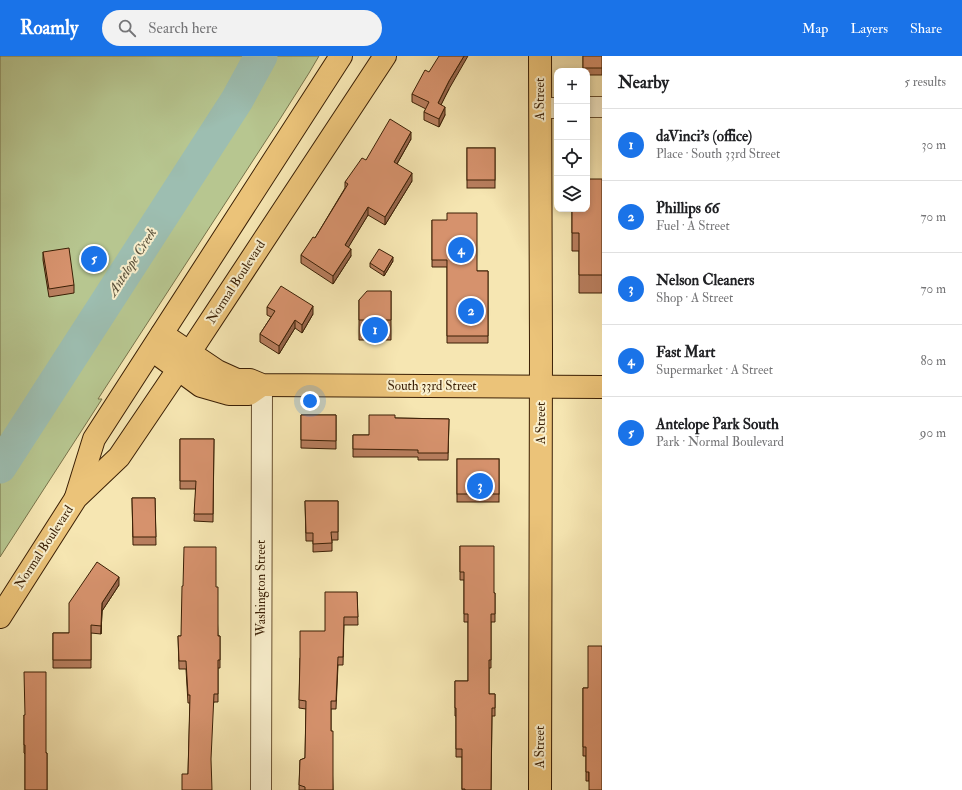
<!DOCTYPE html>
<html lang="en">
<head>
<meta charset="utf-8">
<style>
	body { margin:0; font-family:"IM FELL Double Pica",serif; background:#f2f2f2; color:#202124 }
	.controls { position:absolute; right:12px; top:12px; display:grid; overflow:hidden; border-radius:8px; box-shadow:0 2px 6px #0003 }
	.controls button { width:36px; height:36px; display:grid; place-items:center; padding:0; border:0; border-bottom:1px solid #e0e0e0; background:#fff; color:#202124; font:20px sans-serif }
	.you { position:absolute; left:310px; top:345px; width:14px; height:14px; margin:-10px; border:3px solid #fff; border-radius:50%; background:#1a73e8; box-shadow:0 0 0 6px #1a73e833 }
	.badge { display:grid; place-items:center; width:26px; height:26px; border-radius:50%; background:#1a73e8; color:#fff; font-size:13px; font-weight:700 }
	.pin { position:absolute; translate:-50% -50%; border:2px solid #fff; box-shadow:0 1px 4px #0006 }
	.list { margin:0; padding:0; list-style:none }
	h2 { display:flex; justify-content:space-between; align-items:center; height:52px; margin:0; padding:0 16px; font-size:17px }
	h2 small { font-size:13px; font-weight:400; color:#757577 }
	.list li { display:grid; grid-template-columns:26px 1fr auto; gap:12px; align-items:center; box-sizing:border-box; height:72px; padding:0 16px; border-top:1px solid #e0e0e0 }
	.list b { display:block; font-size:15px; white-space:nowrap }
	.list p { margin:0; font-size:13px; white-space:nowrap; color:#757577 }
	.list em { font-size:13px; font-style:normal; color:#757577 }
	.icon { flex:none; width:22px; height:22px; fill:none; stroke:currentColor; stroke-width:2; stroke-linecap:round; stroke-linejoin:round }
	.map { position:relative; flex:none; width:602px; height:734px; overflow:hidden }
	header { display:flex; align-items:center; gap:24px; box-sizing:border-box; height:56px; padding:0 20px; background:#1a73e8; color:#fff }
	header strong { font-size:19px }
	nav { display:flex; gap:22px; margin-inline-start:auto; font-size:14px }
	.search { width:280px; height:36px; background:#f2f2f2; display:flex; align-items:center; gap:10px; box-sizing:border-box; padding:0 14px; border-radius:22px; color:#757577; font-size:15px }
	main { display:flex }
	aside { flex:1; background:#fff }
	.map>svg:first-child { display:block }
	.green { fill:#b7c690; stroke:#78724a }
	.lines { fill:none; stroke-linecap:round; stroke-linejoin:round }
	.river { stroke:#9dbeb1; stroke-width:33 }
	.minor-casing { stroke:#695130; stroke-width:22 }
	.major-casing { stroke:#3a1f05; stroke-width:24 }
	.minor { stroke:#f9efcd; stroke-width:20 }
	.major { stroke:#ebc379; stroke-width:22 }
	.wall { fill:#b87e5e; stroke:#3a1f05 }
	.shaded-wall { fill:#96664c; stroke:#3a1f05 }
	.building { fill:#d6926d; stroke:#3a1f05 }
	.labels { text-anchor:middle; dominant-baseline:central; stroke-width:4; stroke-linejoin:round; paint-order:stroke }
	.street-label { font-size:13px; fill:#3a1f05; stroke:#f9efcd }
	.water-label { font-size:14px; font-style:italic; fill:#584f39; stroke:#f9efcd }
</style>
</head>
<body>
<header>
<strong>Roamly</strong>
<div class="search"><svg class="icon" aria-label="search" viewBox="0 0 24 24"><circle cx="10" cy="10" r="6"/><path d="M15 15l6 6"/></svg>Search here</div>
<nav><a>Map</a><a>Layers</a><a>Share</a></nav>
</header>
<main>
<div class="map">
<svg width="602" height="734" viewBox="0 0 602 734">
	<rect width="100%" height="100%" fill="#f6e6b2"/>
	<filter id="stains"><feTurbulence type="fractalNoise" baseFrequency=".005" numOctaves="4"/><feColorMatrix values="0 0 0 0 .2 0 0 0 0 .09 0 0 0 0 .02 0 0 0 .5 -.17"/></filter>
	<radialGradient id="worn" r=".72"><stop offset=".6" stop-color="#630" stop-opacity="0"/><stop offset="1" stop-color="#630" stop-opacity=".3"/></radialGradient>
	<polygon class="green" points="0,0 319,0 309,17 280,63 98,343 102,343 0,501"/>
	<g class="lines">
		<polyline class="river" points="0,411 237,44 261,0"/>
		<g class="minor-casing">
			<g id="minor">
				<polyline points="587,51 602,51"/>
				<polyline points="540,52 557,52"/>
				<polyline points="261,734 262,329"/>
			</g>
		</g>
		<g class="major-casing">
			<g id="major">
				<polyline points="540,0 541,295 540,734"/>
				<polyline points="162,278 217,315 237,324 250,324 262,329 602,331"/>
				<polyline points="152,294 201,330 229,338 249,338 259,331"/>
				<polyline points="76,441 94,383 341,0"/>
				<polyline points="0,561 76,442 119,401 190,296 385,0"/>
			</g>
		</g>
		<use href="#minor" class="minor"/>
		<use href="#major" class="major"/>
	</g>
	<g class="wall">
		<polygon points="583,0 602,0 602,19 587,19 587,15 583,15"/>
		<polygon points="449,33 441,48 445,59 439,71 424,64 424,56 426,53 412,46 412,38"/>
		<polygon points="411,83 397,108 412,125 385,169 368,159 348,191 351,200 333,228 301,207 301,199 315,182 345,132 345,126 366,104"/>
		<rect x="467" y="92" width="28" height="40"/>
		<polygon points="602,123 602,237 579,237 579,195 572,195 572,153"/>
		<polygon points="432,164 477,215 488,215 488,287 447,287 447,211 432,211"/>
		<polygon points="43,196 74,229 74,237 49,241 43,204"/>
		<polygon points="393,205 384,220 370,211 370,207"/>
		<polygon points="391,235 391,284 359,284 359,244"/>
		<polygon points="267,251 313,258 302,277 295,272 279,298 260,286 260,278 271,261 267,259"/>
		<polygon points="301,359 336,359 336,393 301,392"/>
		<polygon points="395,362 449,363 448,404 418,404 418,401 353,401 353,379 369,379"/>
		<polygon points="180,383 214,383 213,466 194,465 196,433 180,433"/>
		<rect x="457" y="403" width="42" height="43"/>
		<polygon points="132,442 155,442 156,489 133,489"/>
		<polygon points="305,445 338,445 338,484 332,484 332,495 313,496 313,485 306,485"/>
		<polygon points="460,490 494,537 495,537 495,566 491,566 491,612 489,612 489,638 495,638 495,660 492,660 491,734 462,734 462,701 456,701 456,660 455,660 455,625 468,625 468,566 464,566 464,524 460,524"/>
		<polygon points="119,529 102,555 101,578 91,577 91,612 53,612 53,577 69,577"/>
		<polygon points="216,531 218,580 220,580 220,612 218,612 218,646 214,646 188,718 190,647 188,647 186,613 179,613 178,580 181,580"/>
		<polygon points="357,536 358,569 344,569 343,609 338,609 336,653 331,653 331,675 333,734 299,734 300,704 305,702 306,653 299,652 300,602 325,575"/>
		<polygon points="583,632 588,632 589,725 586,725 586,700 583,700"/>
		<polygon points="24,659 46,697 47,697 47,734 25,734 25,698 24,697"/>
	</g>
	<g class="shaded-wall">
		<polygon points="464,0 468,0 449,33 438,55 438,47 449,25"/>
		<polygon points="445,51 445,59 439,71 439,63"/>
		<polygon points="411,76 411,83 394,113 394,106"/>
		<polygon points="412,117 412,125 385,169 385,161"/>
		<polygon points="368,151 368,159 345,197 345,189"/>
		<polygon points="351,193 351,200 333,228 333,220"/>
		<polygon points="393,201 393,205 384,220 384,216"/>
		<polygon points="313,250 313,258 302,277 302,269"/>
		<polygon points="295,264 295,272 279,298 279,290"/>
		<polygon points="119,521 119,529 102,555 101,578 102,547"/>
	</g>
	<g class="building">
		<polygon points="439,0 464,0 449,25 438,47 445,51 439,63 424,56 429,46 412,38 425,14 429,16"/>
		<rect x="583" y="0" width="19" height="12"/>
		<polygon points="390,63 411,76 394,106 412,117 385,161 368,151 345,189 351,193 333,220 301,199 313,181 315,182 348,128 345,126 362,102 366,104"/>
		<rect x="467" y="92" width="28" height="32"/>
		<polygon points="587,123 602,123 602,219 579,219 579,177 572,177 572,153 587,153"/>
		<polygon points="447,157 477,157 477,215 488,215 488,280 447,280 447,204 432,204 432,164 447,164"/>
		<polygon points="69,192 74,229 49,233 43,196"/>
		<polygon points="379,193 393,201 384,216 370,207"/>
		<polygon points="281,230 313,250 302,269 295,264 279,290 260,278 275,255 267,251"/>
		<polygon points="367,235 391,235 391,264 359,264 359,244"/>
		<polygon points="301,359 336,359 336,385 301,384"/>
		<polygon points="369,359 395,359 395,362 449,363 448,397 418,397 418,394 353,393 353,379 369,379"/>
		<polygon points="180,383 214,383 213,458 194,458 196,425 180,425"/>
		<rect x="457" y="403" width="42" height="35"/>
		<polygon points="132,442 155,442 156,481 133,481"/>
		<polygon points="305,445 338,445 338,476 331,476 332,487 313,488 313,477 306,477"/>
		<polygon points="460,490 494,490 494,537 495,537 495,558 491,558 491,604 489,604 489,638 495,638 495,652 492,652 491,734 465,734 465,733 462,733 462,693 456,693 456,652 455,652 455,625 468,625 468,558 464,558 464,516 460,516"/>
		<polygon points="184,491 216,491 216,531 218,531 218,580 220,580 220,604 218,604 218,638 214,638 211,703 212,734 182,734 182,718 188,718 190,639 188,639 186,605 179,605 178,580 181,580 182,530 183,530"/>
		<polygon points="97,506 119,521 102,547 101,570 91,569 91,604 53,604 53,577 69,577 69,547"/>
		<polygon points="325,536 357,536 358,561 344,561 343,601 338,601 336,645 331,645 331,675 333,675 333,734 305,734 305,731 299,729 300,704 305,702 306,645 299,644 300,600 300,575 325,575"/>
		<polygon points="588,590 602,590 602,734 589,734 589,716 586,716 586,691 583,691 583,632 588,632"/>
		<polygon points="24,616 46,616 46,697 47,697 47,734 25,734 25,689 24,689 24,659 25,659"/>
	</g>
	<g class="labels">
		<g class="street-label">
			<text transform="translate(540 43) rotate(-90)">A Street</text>
			<text transform="translate(236 226) rotate(-57)">Normal Boulevard</text>
			<text x="432" y="330">South 33rd Street</text>
			<text transform="translate(541 367) rotate(-90)">A Street</text>
			<text transform="translate(44 491) rotate(-57)">Normal Boulevard</text>
			<text transform="translate(261 532) rotate(-90)">Washington Street</text>
			<text transform="translate(540 691) rotate(-90)">A Street</text>
		</g>
		<g class="water-label">
			<text transform="translate(132 206) rotate(-57)">Antelope Creek</text>
		</g>
	</g>
	<rect width="100%" height="100%" filter="url(#stains)"/>
	<rect width="100%" height="100%" fill="url(#worn)"/>
</svg>
<div class="controls">
<button>+</button>
<button>−</button>
<button><svg class="icon" aria-label="locate" viewBox="0 0 24 24"><circle cx="12" cy="12" r="6"/><path d="M12 2v4M12 18v4M2 12h4M18 12h4"/></svg></button>
<button><svg class="icon" aria-label="layers" viewBox="0 0 24 24"><path d="M12 4l9 5-9 5-9-5zM3 14l9 5 9-5"/></svg></button>
</div>
<div class="you"></div>
<div class="pin badge" style="left:375px;top:274px">1</div>
<div class="pin badge" style="left:471px;top:255px">2</div>
<div class="pin badge" style="left:480px;top:430px">3</div>
<div class="pin badge" style="left:461px;top:194px">4</div>
<div class="pin badge" style="left:94px;top:203px">5</div>
</div>
<aside>
<h2>Nearby<small>5 results</small></h2>
<ul class="list">
<li><span class="badge">1</span><div><b>daVinci's (office)</b><p>Place · South 33rd Street</p></div><em>30 m</em></li>
<li><span class="badge">2</span><div><b>Phillips 66</b><p>Fuel · A Street</p></div><em>70 m</em></li>
<li><span class="badge">3</span><div><b>Nelson Cleaners</b><p>Shop · A Street</p></div><em>70 m</em></li>
<li><span class="badge">4</span><div><b>Fast Mart</b><p>Supermarket · A Street</p></div><em>80 m</em></li>
<li><span class="badge">5</span><div><b>Antelope Park South</b><p>Park · Normal Boulevard</p></div><em>90 m</em></li>
</ul>
</aside>
</main>
</body>
</html>
